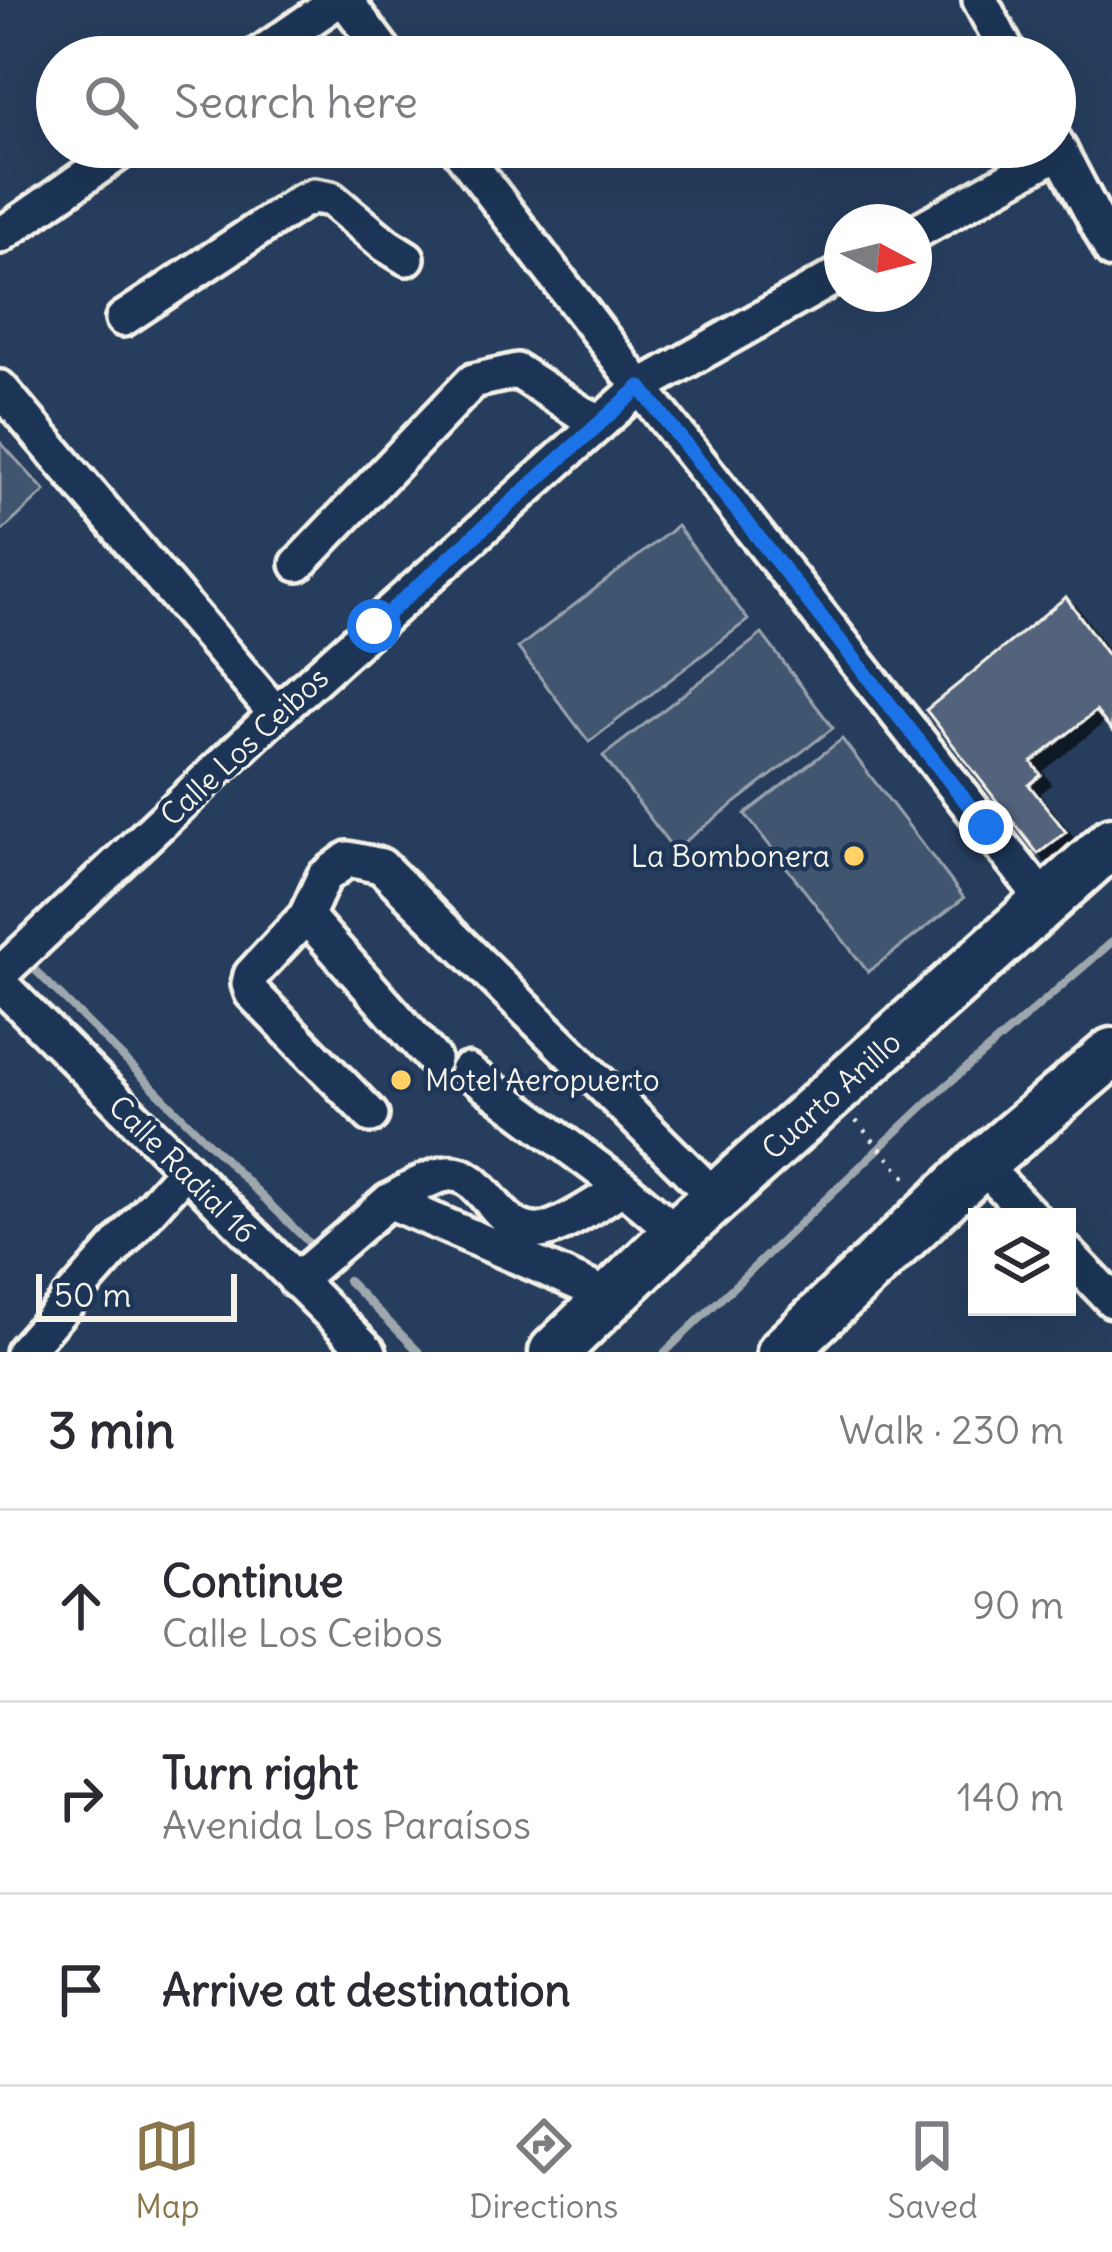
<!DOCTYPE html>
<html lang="en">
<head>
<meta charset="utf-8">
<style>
	body { margin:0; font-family:Delius,sans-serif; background:#f2f2f3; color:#2b2b33 }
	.controls { position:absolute; right:36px; bottom:36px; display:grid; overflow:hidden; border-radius:0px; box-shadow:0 12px 48px #0002 }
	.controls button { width:108px; height:108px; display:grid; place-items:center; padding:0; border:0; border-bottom:3px solid #e1e1e2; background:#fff; color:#2b2b33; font:60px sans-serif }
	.compass { position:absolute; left:824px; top:204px; width:108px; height:108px; border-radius:50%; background:#fff; box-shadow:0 12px 48px #0002; rotate:97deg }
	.scale { position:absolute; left:36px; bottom:30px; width:201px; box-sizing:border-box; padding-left:12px; border:6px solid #f4f1e8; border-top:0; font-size:33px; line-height:42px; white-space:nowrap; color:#f4f1e8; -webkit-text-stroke:9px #1d3557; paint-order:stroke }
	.stop { position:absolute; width:36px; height:36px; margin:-27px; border:9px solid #1a73e8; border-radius:50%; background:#fff }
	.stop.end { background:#1a73e8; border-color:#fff; box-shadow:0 3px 12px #0008 }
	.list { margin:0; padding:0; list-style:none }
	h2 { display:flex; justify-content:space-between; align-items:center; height:156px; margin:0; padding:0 48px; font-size:51px }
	h2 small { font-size:39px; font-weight:400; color:#7c7c81 }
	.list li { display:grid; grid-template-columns:78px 1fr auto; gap:36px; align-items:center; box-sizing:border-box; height:192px; padding:0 48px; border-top:3px solid #e1e1e2 }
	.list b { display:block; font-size:45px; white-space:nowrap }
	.list p { margin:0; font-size:39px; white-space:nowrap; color:#7c7c81 }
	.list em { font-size:39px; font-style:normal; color:#7c7c81 }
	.icon { flex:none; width:66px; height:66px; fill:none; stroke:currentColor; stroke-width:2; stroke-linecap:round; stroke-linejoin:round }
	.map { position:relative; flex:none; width:1112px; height:1352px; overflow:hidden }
	.search { position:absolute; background:#fff; box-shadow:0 12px 48px #0002; left:36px; right:36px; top:36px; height:132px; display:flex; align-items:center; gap:30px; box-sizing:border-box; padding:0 42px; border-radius:66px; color:#7c7c81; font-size:45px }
	.sheet { height:732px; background:#fff }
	nav { display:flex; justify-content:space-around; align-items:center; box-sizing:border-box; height:168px; border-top:3px solid #e1e1e2; background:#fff; font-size:33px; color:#7c7c81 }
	nav a { display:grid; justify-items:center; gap:6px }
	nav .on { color:#8a764a }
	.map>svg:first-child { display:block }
	.green { fill:#40546f; stroke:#9aa2ac; stroke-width:3 }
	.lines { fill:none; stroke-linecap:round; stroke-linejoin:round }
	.stream { stroke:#9fa7ae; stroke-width:8 }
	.building { fill:#52647b; stroke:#f4f1e8; stroke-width:3; filter:url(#shadow) }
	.minor-casing { stroke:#f4f1e8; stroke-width:42 }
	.highway-casing { stroke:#f4f1e8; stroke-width:57 }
	.path { stroke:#f4f1e8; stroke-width:4.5; stroke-dasharray:3 9; stroke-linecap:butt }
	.minor { stroke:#1d3557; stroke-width:33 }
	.highway { stroke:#1d3557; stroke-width:48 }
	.route { stroke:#1a73e8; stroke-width:15 }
	.poi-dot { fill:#ffd166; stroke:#1d3557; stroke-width:4.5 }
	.labels { text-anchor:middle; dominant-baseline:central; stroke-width:9; stroke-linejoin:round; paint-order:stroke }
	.street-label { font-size:30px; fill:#f4f1e8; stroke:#1d3557 }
	.poi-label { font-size:30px; fill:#f4f1e8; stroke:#1d3557; text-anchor:end }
</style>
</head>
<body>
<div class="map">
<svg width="1112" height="1352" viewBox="0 0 1112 1352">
	<defs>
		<filter id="shadow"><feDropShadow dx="9" dy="9" stdDeviation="0" flood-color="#0009"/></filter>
	</defs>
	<rect width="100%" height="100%" fill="#263d5d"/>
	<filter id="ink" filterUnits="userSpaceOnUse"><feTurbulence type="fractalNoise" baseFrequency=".00833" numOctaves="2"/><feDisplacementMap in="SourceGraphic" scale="24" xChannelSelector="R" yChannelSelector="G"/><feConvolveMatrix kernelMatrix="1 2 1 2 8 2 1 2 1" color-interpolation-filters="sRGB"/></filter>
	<g filter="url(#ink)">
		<g class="green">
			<polygon points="0,442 45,491 0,533"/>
			<polygon points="677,526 748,620 589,742 518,648"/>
			<polygon points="762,634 833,728 674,850 603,756"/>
			<polygon points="842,739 964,898 868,972 745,814"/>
		</g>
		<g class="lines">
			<g class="stream">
				<polyline points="28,963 312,1246"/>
				<polyline points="347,1280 419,1352"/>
				<polyline points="665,1352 933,1097 1112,942"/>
			</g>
		</g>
		<polygon class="building" points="1066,597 1112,661 1112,731 1096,711 1032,762 1041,775 1029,785 1066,832 1038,854 926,710"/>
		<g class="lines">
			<g class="minor-casing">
				<g id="minor">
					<polyline points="345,0 388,57"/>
					<polyline points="980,0 1010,57"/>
					<polyline points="256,57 338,0"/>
					<polyline points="1055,142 1112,251"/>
					<polyline points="457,147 640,387 1044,900"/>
					<polyline points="914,233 1060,151"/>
					<polyline points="0,236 127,147"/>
					<polyline points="123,319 300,202 314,196 331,199 386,245 407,258"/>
					<polyline points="0,388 276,714"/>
					<polyline points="298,564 473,381 517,371 583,414 602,421"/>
					<polyline points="306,916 433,1059"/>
					<polyline points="0,974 276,714 640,387 842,273"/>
					<polyline points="0,984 369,1352"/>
					<polyline points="467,1071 623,1187 677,1233"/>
					<polyline points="371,1115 252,993 249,984 251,975 306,916 324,877 348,859 381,866 716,1198"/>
					<polyline points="981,1164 1032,1217"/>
					<path d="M 389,1201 C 406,1192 429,1176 448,1174 C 485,1170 497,1235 540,1231 C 563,1228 603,1200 623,1187"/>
					<polyline points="1067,1253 1112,1300"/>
					<polyline points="296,1281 389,1201 611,1297"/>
					<polyline points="23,1352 184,1171"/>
				</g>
			</g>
			<g class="highway-casing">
				<g id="highway">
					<polyline points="554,1352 677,1233 1112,842"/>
					<polyline points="782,1352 981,1164 1112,1053"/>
				</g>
			</g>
			<polyline class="path" points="856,1121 908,1180"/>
			<use href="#minor" class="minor"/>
			<use href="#highway" class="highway"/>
		</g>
	</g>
	<g class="lines" filter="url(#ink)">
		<polyline class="route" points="374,626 640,387 986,827"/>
	</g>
	<g class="poi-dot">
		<circle cx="854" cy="856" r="12"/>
		<circle cx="401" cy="1080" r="12"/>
	</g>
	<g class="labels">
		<g class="street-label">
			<text transform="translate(244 746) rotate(-43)">Calle Los Ceibos</text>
			<text transform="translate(831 1095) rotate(-42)">Cuarto Anillo</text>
			<text transform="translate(183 1169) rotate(45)">Calle Radial 16</text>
		</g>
		<g class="poi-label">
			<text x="830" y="856">La Bombonera</text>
			<text x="425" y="1080" text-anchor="start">Motel Aeropuerto</text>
		</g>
	</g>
</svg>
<div class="controls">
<button><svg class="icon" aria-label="layers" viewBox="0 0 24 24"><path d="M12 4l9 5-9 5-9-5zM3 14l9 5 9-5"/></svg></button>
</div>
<svg class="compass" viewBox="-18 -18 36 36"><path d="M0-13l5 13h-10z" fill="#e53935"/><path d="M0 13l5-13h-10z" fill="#7c7c81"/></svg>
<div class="scale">50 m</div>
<div class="stop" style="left:374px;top:626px"></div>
<div class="stop end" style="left:986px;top:827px"></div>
<div class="search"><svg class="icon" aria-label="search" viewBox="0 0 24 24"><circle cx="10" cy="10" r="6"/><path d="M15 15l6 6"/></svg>Search here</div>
</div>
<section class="sheet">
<h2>3 min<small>Walk · 230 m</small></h2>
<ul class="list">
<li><svg class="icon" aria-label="ahead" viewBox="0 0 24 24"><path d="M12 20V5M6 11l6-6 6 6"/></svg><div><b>Continue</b><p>Calle Los Ceibos</p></div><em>90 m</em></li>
<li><svg class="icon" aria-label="right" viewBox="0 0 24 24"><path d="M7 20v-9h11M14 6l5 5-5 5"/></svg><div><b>Turn right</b><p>Avenida Los Paraísos</p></div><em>140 m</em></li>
<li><svg class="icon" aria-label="arrive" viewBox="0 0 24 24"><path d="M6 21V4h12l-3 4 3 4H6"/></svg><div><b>Arrive at destination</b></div></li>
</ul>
</section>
<nav>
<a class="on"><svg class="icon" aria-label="map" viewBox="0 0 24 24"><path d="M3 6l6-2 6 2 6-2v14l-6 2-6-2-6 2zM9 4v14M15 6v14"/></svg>Map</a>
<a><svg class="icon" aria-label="directions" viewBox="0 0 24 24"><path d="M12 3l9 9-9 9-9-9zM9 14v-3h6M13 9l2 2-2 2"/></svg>Directions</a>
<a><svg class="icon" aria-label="saved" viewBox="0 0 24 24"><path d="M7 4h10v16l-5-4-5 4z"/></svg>Saved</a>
</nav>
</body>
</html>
